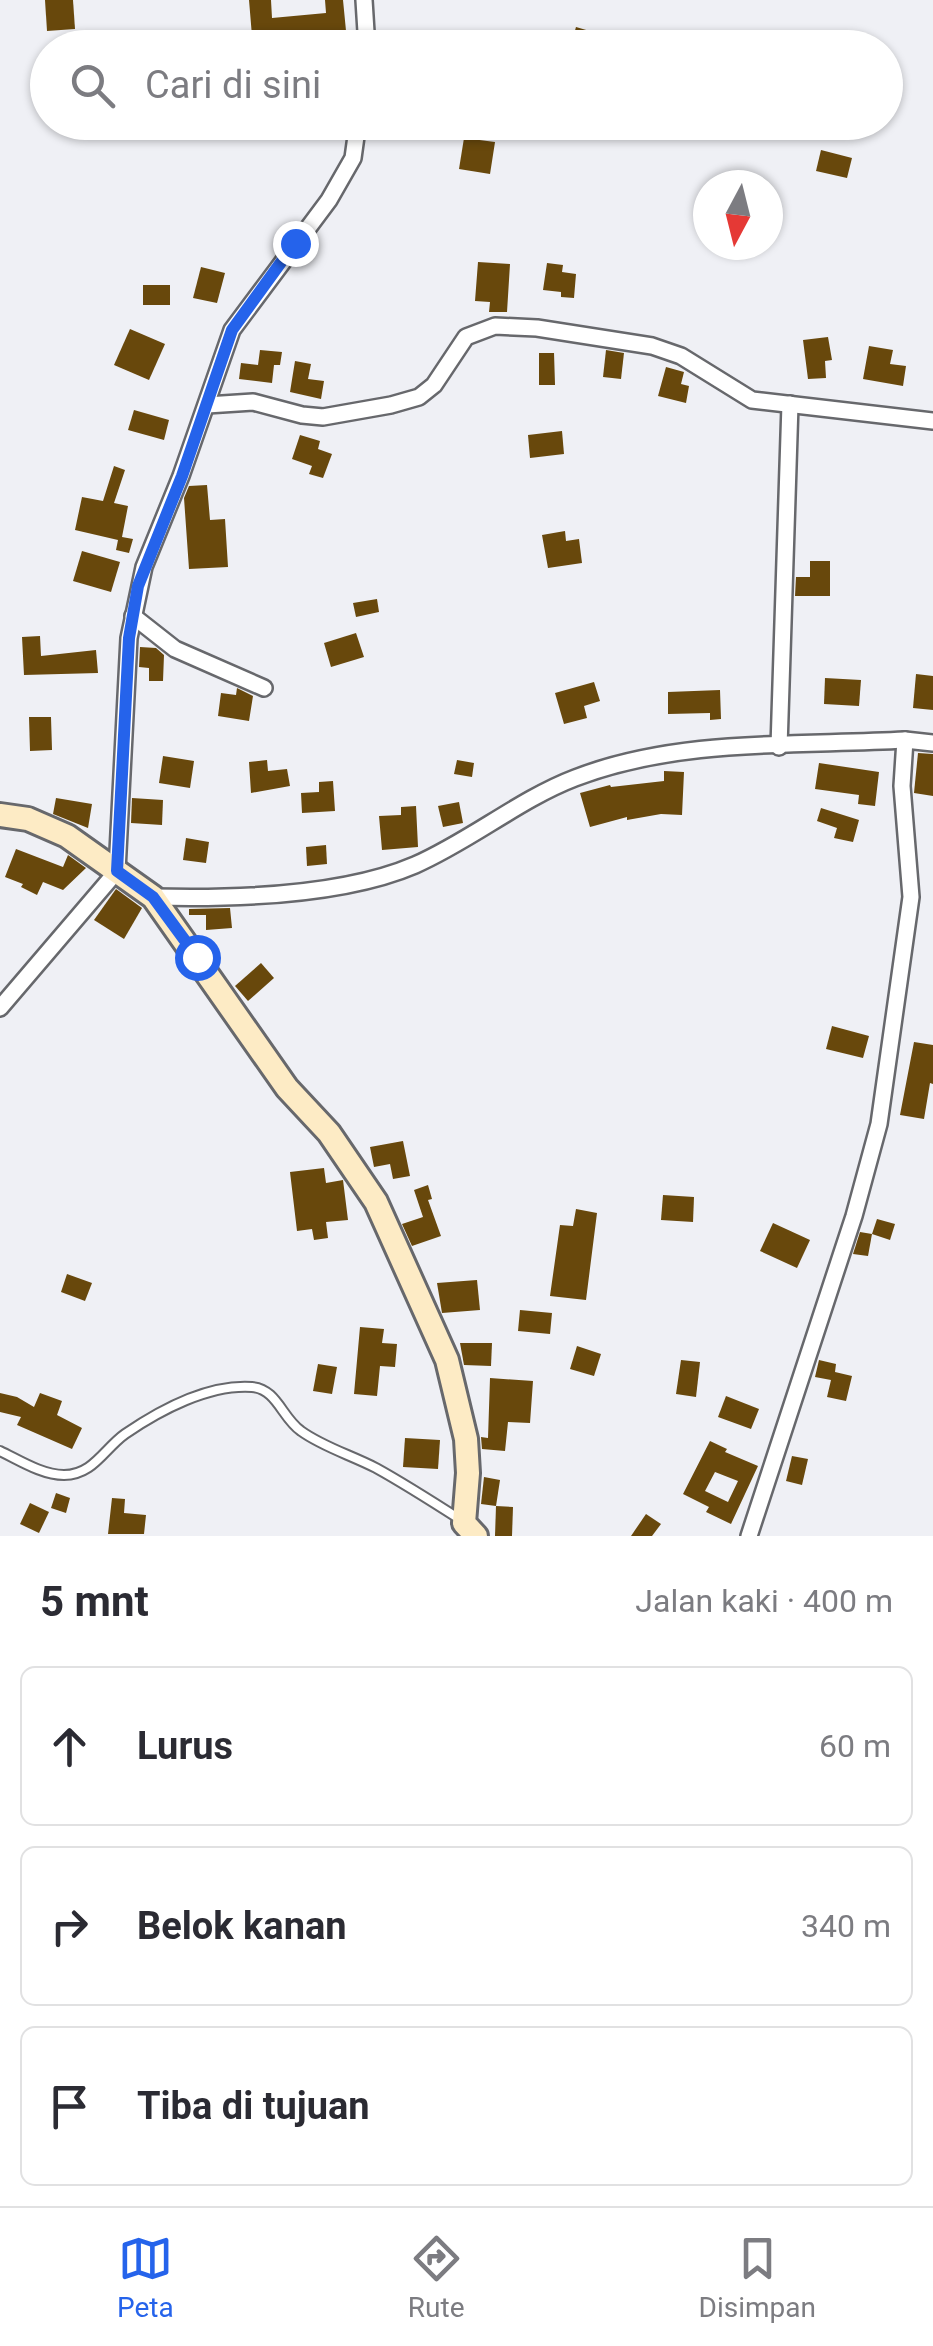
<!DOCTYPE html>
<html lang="id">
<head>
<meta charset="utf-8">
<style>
	body { margin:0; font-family:Roboto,sans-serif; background:#f7f7f7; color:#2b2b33 }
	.compass { position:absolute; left:693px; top:170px; width:90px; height:90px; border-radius:50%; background:#fff; box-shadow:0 2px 8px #0004; rotate:187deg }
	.stop { position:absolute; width:30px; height:30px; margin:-22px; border:8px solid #2563eb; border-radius:50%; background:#fff }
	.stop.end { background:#2563eb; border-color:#fff; box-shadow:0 2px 10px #0008 }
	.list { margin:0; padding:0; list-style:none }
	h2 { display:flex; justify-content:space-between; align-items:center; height:130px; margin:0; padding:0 40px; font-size:42px }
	h2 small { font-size:32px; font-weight:400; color:#7c7c81 }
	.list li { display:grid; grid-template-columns:65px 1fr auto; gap:30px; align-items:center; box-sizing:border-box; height:160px; margin:0 20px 20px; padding:0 20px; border:2px solid #e1e1e2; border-radius:15px }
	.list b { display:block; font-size:38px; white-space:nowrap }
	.list em { font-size:32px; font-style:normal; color:#7c7c81 }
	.icon { flex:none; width:55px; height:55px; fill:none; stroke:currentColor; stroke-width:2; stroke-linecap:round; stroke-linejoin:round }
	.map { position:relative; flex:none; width:933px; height:1536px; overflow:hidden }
	.search { position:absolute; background:#fff; box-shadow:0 2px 8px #0004; left:30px; right:30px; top:30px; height:110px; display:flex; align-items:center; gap:25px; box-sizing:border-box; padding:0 35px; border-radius:55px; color:#7c7c81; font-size:38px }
	.sheet { height:670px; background:#fff }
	nav { display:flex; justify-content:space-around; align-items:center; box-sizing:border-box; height:140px; border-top:2px solid #e1e1e2; background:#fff; font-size:28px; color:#7c7c81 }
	nav a { display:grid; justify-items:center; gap:5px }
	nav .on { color:#2563eb }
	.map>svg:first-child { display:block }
	.building { fill:#68480c; fill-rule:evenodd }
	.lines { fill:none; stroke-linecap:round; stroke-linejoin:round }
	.lane-casing { stroke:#67686c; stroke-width:12 }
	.street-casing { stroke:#67686c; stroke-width:20 }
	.secondary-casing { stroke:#67686c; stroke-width:28 }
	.lane { stroke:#fff; stroke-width:8 }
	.street { stroke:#fff; stroke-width:15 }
	.secondary { stroke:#fdebc5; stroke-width:22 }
	.route { stroke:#2563eb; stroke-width:12 }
</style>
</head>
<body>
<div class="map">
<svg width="933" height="1536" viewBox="0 0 933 1536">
	<rect width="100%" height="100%" fill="#eff0f5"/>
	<g class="building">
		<polygon points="45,0 73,0 75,29 47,31"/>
		<polygon points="249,0 271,0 272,18 326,13 325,0 343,0 347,41 330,43 329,36 307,38 307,48 253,48"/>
		<polygon points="576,27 593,32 588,46 572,41"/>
		<polygon points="464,138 495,142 490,174 459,169"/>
		<polygon points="821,150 852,158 847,178 816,171"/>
		<polygon points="478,262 510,264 507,312 489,312 490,302 475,301"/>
		<polygon points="547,263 563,265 562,272 576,274 574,298 561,297 561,292 543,290"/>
		<polygon points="201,267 225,273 217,303 193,298"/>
		<rect x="143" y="285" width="27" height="20"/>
		<polygon points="130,329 165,344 149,380 114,365"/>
		<polygon points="828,337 832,360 825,361 826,378 808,379 803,340"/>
		<polygon points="869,346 893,350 890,364 906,366 903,386 863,379"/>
		<polygon points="260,350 282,352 280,365 274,365 272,383 239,379 241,363 258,365"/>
		<polygon points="606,350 624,353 621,379 603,377"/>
		<polygon points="539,353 554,353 555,385 539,385"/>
		<polygon points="295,361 311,364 308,379 324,381 321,399 290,392"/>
		<polygon points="666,367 684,372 681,384 689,386 686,403 658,396"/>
		<polygon points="134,410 169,420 164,440 128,430"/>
		<polygon points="562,431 564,454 530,458 528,435"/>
		<polygon points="300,435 320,441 318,449 332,454 323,478 309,474 312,466 292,459"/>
		<polygon points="114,466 125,470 114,503 128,506 122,537 133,539 129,553 116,550 118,540 75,530 82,497 103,501"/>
		<polygon points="207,485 210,520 225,519 228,567 189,569 184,498 189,486"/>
		<polygon points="565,531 566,541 579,539 582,563 548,568 542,535"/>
		<polygon points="82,551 120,562 111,592 73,581"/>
		<polygon points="810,561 830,561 830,596 795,596 796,577 810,577"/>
		<polygon points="377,599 379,612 356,617 353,603"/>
		<polygon points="356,633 364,657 331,667 324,643"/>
		<polygon points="40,636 41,656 96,650 98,673 24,675 22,637"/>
		<polygon points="140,647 156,648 164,655 163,681 149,681 149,668 139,667"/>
		<polygon points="916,674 933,676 933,710 913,708"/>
		<polygon points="825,678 861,680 859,706 824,704"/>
		<polygon points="594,682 600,701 584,706 587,718 564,724 555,693"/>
		<polygon points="237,688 253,696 249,721 218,716 221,693 236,695"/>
		<polygon points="720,690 721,719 710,720 710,713 668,714 668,692"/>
		<polygon points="29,717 51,717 52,750 30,751"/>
		<polygon points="918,753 933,754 933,796 914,793"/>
		<polygon points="163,756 194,761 190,788 159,783"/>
		<polygon points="267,760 268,771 287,769 290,786 251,793 249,762"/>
		<polygon points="457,760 474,763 472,777 454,774"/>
		<polygon points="819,763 879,772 875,806 858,804 859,795 815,789"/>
		<polygon points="664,771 684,772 682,815 661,814 627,820 627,817 590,827 580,793 610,785 611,787 664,781"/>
		<polygon points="333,781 335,811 302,813 301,793 319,792 319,782"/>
		<polygon points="56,798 92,804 88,828 53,814"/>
		<polygon points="132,798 163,800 162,825 131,823"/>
		<polygon points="459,802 463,823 443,827 438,806"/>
		<polygon points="416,806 418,847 382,850 379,816 401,815 401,807"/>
		<polygon points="821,808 859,820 853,842 834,838 837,828 817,821"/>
		<polygon points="186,838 209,842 206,863 183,860"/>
		<polygon points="326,845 327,864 307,866 306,847"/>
		<polygon points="16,849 63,867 68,855 86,868 63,890 43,882 37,895 21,887 23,884 5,877"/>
		<polygon points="116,889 142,908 124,939 94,920"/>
		<polygon points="230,908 232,928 206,930 206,915 189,915 189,909"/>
		<polygon points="261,963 274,978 248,1001 235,986"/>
		<polygon points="832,1026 869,1036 863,1058 826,1049"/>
		<polygon points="914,1042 933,1045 933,1084 930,1083 924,1119 900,1115"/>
		<polygon points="403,1141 410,1176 393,1179 390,1164 374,1167 370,1147"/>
		<polygon points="324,1168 326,1183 343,1180 348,1220 326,1222 328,1238 314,1240 312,1229 297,1231 290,1172"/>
		<polygon points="428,1185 432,1199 428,1200 441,1236 412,1246 402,1224 423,1217 414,1190"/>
		<polygon points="663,1195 694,1197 693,1222 661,1220"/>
		<polygon points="576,1209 597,1213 586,1300 550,1296 560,1225 573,1226"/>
		<polygon points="877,1219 895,1224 890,1240 872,1234"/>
		<polygon points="773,1223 810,1240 797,1268 760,1251"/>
		<polygon points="860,1232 872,1234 868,1256 853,1254"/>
		<polygon points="67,1274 92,1283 85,1301 61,1292"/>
		<polygon points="477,1280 480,1310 442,1313 437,1283"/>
		<polygon points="520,1310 552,1313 550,1334 518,1331"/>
		<polygon points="360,1327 384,1329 382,1343 397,1344 395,1367 380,1366 377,1396 354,1394"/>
		<polygon points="460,1343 492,1343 491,1366 464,1365"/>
		<polygon points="577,1346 601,1354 594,1376 570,1369"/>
		<polygon points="681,1360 700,1362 696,1397 676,1394"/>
		<polygon points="819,1360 836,1364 835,1372 852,1376 846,1401 827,1397 831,1380 815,1377"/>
		<polygon points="318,1364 337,1367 332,1394 313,1391"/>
		<polygon points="490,1378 533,1381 530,1423 508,1422 505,1451 482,1449 481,1437 488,1438"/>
		<polygon points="0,1393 17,1397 34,1407 40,1393 62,1401 57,1415 82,1428 72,1449 17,1425 21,1417 0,1412"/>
		<polygon points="726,1396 759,1409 751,1429 718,1417"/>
		<polygon points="405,1438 440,1440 438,1469 403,1467"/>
		<path d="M 710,1441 L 727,1449 L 725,1452 L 758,1466 L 731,1524 L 706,1512 L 709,1507 L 683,1494 ZM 715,1472 L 738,1481 L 728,1502 L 705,1491 Z"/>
		<polygon points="792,1456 808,1459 802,1485 786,1481"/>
		<polygon points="484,1477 500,1480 496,1506 481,1504"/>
		<polygon points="56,1493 70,1498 66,1513 51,1508"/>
		<polygon points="112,1498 125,1499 124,1513 146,1515 144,1534 108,1534"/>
		<polygon points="30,1503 49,1512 39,1533 20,1524"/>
		<polygon points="496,1506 513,1507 512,1536 495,1536"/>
		<polygon points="646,1514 661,1524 652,1536 631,1536"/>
	</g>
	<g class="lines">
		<g class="lane-casing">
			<path id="lane" d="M 0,1451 C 19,1460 42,1475 64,1475 C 93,1475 104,1449 125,1434 C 160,1410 209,1384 252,1387 C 277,1389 282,1418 301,1431 C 323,1447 351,1455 376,1468 C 405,1484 433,1502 461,1520"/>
		</g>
		<g class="street-casing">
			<g id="street">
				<polyline points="364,0 367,48"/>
				<polyline points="207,405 253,402 302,415 323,417 391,405 419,397 434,385 466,337 495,326 537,328 652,346 681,356 752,400 933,421"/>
				<polyline points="133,616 175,649 264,688"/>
				<polyline points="779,747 790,404"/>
				<path d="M 153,897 C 232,899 343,896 415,865 C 470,841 520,799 575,778 C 679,738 796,746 905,740 L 933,743"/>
				<polyline points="0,1008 117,871 129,638 144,567 181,476 232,330 329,200 353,158 358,122"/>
				<polyline points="749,1536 854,1216 879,1124 911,897 902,786 905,740"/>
			</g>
		</g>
		<g class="secondary-casing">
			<polyline id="secondary" points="0,815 28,819 67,836 153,897 287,1088 329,1133 376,1202 447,1360 466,1439 468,1473 464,1523 476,1536"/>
		</g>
		<use href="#lane" class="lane"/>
		<use href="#street" class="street"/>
		<use href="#secondary" class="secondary"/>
	</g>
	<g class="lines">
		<polyline class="route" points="197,957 153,897 117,871 129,638 138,586 182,476 232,330 295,243"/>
	</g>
</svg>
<svg class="compass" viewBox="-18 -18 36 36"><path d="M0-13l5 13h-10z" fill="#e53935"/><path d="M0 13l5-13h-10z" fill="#7c7c81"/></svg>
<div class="stop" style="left:197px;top:957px"></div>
<div class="stop end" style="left:295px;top:243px"></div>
<div class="search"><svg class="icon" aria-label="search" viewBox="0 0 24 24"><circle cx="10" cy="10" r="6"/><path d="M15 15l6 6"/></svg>Cari di sini</div>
</div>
<section class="sheet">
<h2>5 mnt<small>Jalan kaki · 400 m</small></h2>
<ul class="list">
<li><svg class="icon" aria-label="ahead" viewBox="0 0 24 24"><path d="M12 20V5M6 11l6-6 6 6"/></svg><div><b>Lurus</b></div><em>60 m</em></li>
<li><svg class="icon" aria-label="right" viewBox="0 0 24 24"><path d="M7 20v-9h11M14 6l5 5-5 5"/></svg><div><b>Belok kanan</b></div><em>340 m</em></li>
<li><svg class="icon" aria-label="arrive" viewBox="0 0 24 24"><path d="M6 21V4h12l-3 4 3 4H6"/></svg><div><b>Tiba di tujuan</b></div></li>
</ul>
</section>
<nav>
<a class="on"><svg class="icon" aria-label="map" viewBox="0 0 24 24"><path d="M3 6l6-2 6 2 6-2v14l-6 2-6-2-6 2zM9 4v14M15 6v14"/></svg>Peta</a>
<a><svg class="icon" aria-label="directions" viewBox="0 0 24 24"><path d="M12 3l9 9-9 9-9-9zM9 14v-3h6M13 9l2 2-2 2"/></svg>Rute</a>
<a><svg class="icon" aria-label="saved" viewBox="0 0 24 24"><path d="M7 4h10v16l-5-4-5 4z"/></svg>Disimpan</a>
</nav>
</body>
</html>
